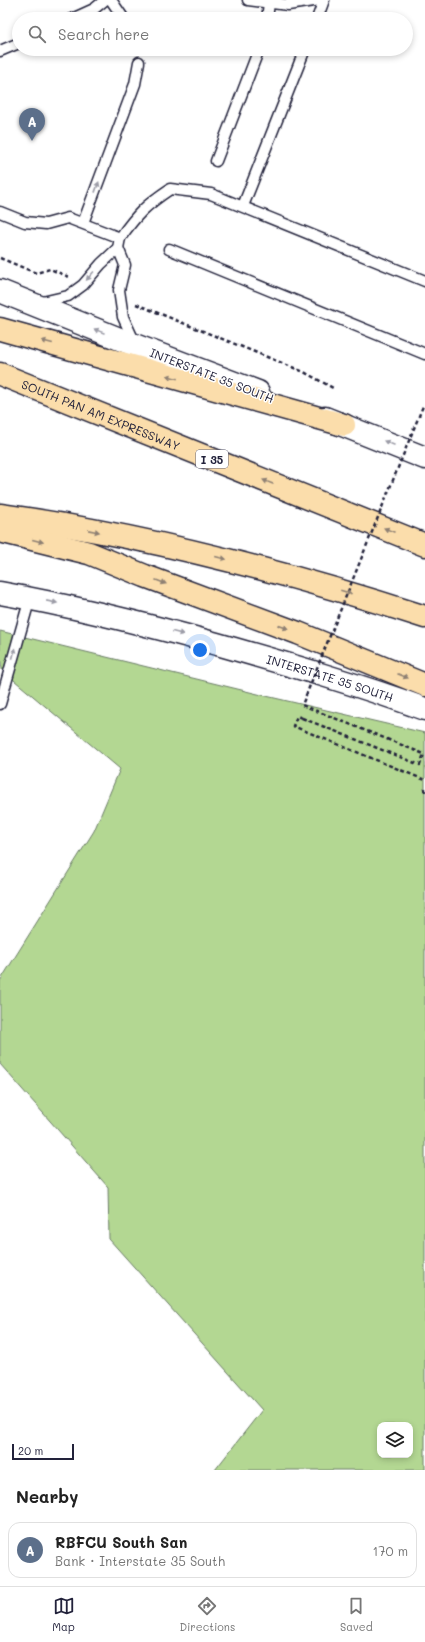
<!DOCTYPE html>
<html lang="en">
<head>
<meta charset="utf-8">
<style>
	body { margin:0; font-family:Mali,sans-serif; background:#f2f2f2; color:#222 }
	.controls { position:absolute; right:12px; bottom:12px; display:grid; overflow:hidden; border-radius:8px; box-shadow:0 2px 6px #0003 }
	.controls button { width:36px; height:36px; display:grid; place-items:center; padding:0; border:0; border-bottom:1px solid #e0e0e0; background:#fff; color:#222; font:20px sans-serif }
	.scale { position:absolute; left:12px; bottom:10px; width:62px; box-sizing:border-box; padding-left:4px; border:2px solid #22223b; border-top:0; font-size:11px; line-height:14px; white-space:nowrap; color:#22223b; -webkit-text-stroke:3px #fff; paint-order:stroke }
	.you { position:absolute; left:200px; top:650px; width:14px; height:14px; margin:-10px; border:3px solid #fff; border-radius:50%; background:#1a73e8; box-shadow:0 0 0 6px #1a73e833 }
	.badge { display:grid; place-items:center; width:26px; height:26px; border-radius:50%; background:#22223b; color:#fff; font-size:13px; font-weight:700 }
	.pin { position:absolute; translate:-50% -33px; filter:drop-shadow(0 1px 2px #0008) }
	.pin::after { content:''; position:absolute; top:21px; width:14px; height:12px; background:inherit; clip-path:polygon(0 0,100% 0,50% 100%) }
	.list { margin:0; padding:0; list-style:none }
	h2 { display:flex; justify-content:space-between; align-items:center; height:52px; margin:0; padding:0 16px; font-size:17px }
	h2 small { font-size:13px; font-weight:400; color:#767676 }
	.list li { display:grid; grid-template-columns:26px 1fr auto; gap:12px; align-items:center; box-sizing:border-box; height:56px; margin:0 8px 8px; padding:0 8px; border:1px solid #e0e0e0; border-radius:12px }
	.list b { display:block; font-size:15px; white-space:nowrap }
	.list p { margin:0; font-size:13px; white-space:nowrap; color:#767676 }
	.list em { font-size:13px; font-style:normal; color:#767676 }
	.icon { flex:none; width:22px; height:22px; fill:none; stroke:currentColor; stroke-width:2; stroke-linecap:round; stroke-linejoin:round }
	.map { position:relative; flex:none; width:425px; height:1470px; overflow:hidden }
	.search { position:absolute; background:#fff; box-shadow:0 2px 6px #0003; left:12px; right:12px; top:12px; height:44px; display:flex; align-items:center; gap:10px; box-sizing:border-box; padding:0 14px; border-radius:22px; color:#767676; font-size:15px }
	.sheet { height:116px; background:#fff }
	nav { display:flex; justify-content:space-around; align-items:center; box-sizing:border-box; height:56px; border-top:1px solid #e0e0e0; background:#fff; font-size:11px; color:#767676 }
	nav a { display:grid; justify-items:center; gap:2px }
	nav .on { color:#22223b }
	.map>svg:first-child { display:block }
	.green { fill:#b3d792; stroke:#6a7c66; fill-rule:evenodd }
	.lines { fill:none; stroke-linecap:round; stroke-linejoin:round }
	.service-casing { stroke:#22223b; stroke-width:13 }
	.secondary-casing { stroke:#22223b; stroke-width:25 }
	.motorway-casing { stroke:#22223b; stroke-width:25 }
	.path { stroke:#22223b; stroke-width:2.5; stroke-dasharray:4 3; stroke-linecap:butt }
	.service { stroke:#fff; stroke-width:10 }
	.secondary { stroke:#fff; stroke-width:22 }
	.motorway { stroke:#fbddab; stroke-width:22 }
	.path-bridge { stroke:#22223b; stroke-width:2.5; stroke-dasharray:4 3; stroke-linecap:butt }
	.oneway { fill:#9c9ca7 }
	.oneway2 { fill:#8e8073 }
	.labels { text-anchor:middle; dominant-baseline:central; stroke-width:3; stroke-linejoin:round; paint-order:stroke }
	.shield { fill:#fff; stroke:#646476; stroke-width:1 }
	.shield-label { font-size:11px; font-weight:bold; fill:#22223b }
	.street-label { font-size:12px; fill:#22223b; stroke:#fff }
</style>
</head>
<body>
<div class="map">
<svg width="425" height="1470" viewBox="0 0 425 1470">
	<rect width="100%" height="100%" fill="#fff"/>
	<filter id="ink" filterUnits="userSpaceOnUse"><feTurbulence type="fractalNoise" baseFrequency=".025" numOctaves="2"/><feDisplacementMap in="SourceGraphic" scale="8" xChannelSelector="R" yChannelSelector="G"/><feConvolveMatrix kernelMatrix="1 2 1 2 8 2 1 2 1" color-interpolation-filters="sRGB"/></filter>
	<g filter="url(#ink)">
		<path class="green" d="M 0,631 L 266,696 L 425,733 L 425,1470 L 215,1470 L 262,1410 L 109,1239 L 108,1187 L 0,1064 L 0,981 L 94,831 L 120,769 L 2,670 L 0,656 ZM 380,1425 L 410,1425 L 410,1455 L 380,1455 Z"/>
		<g class="lines">
			<g class="service-casing">
				<g id="service">
					<polyline points="111,0 124,19"/>
					<polyline points="248,0 288,5 320,0"/>
					<polyline points="72,19 94,9 105,0"/>
					<polyline points="267,19 269,3"/>
					<polyline points="317,19 324,0"/>
					<polyline points="0,51 19,43"/>
					<polyline points="216,161 259,49"/>
					<polyline points="243,206 305,49"/>
					<polyline points="0,212 25,222 46,224 68,218 120,238 118,248 101,264 83,285 68,296 38,303"/>
					<polyline points="83,223 135,84 139,62"/>
					<path d="M 120,238 C 137,214 146,205 170,189 L 211,194 L 425,281"/>
					<polyline points="118,248 125,265 119,290 123,317 135,343"/>
					<polyline points="169,249 425,354"/>
					<polyline points="0,704 30,598"/>
				</g>
			</g>
			<g class="secondary-casing">
				<g id="secondary">
					<polyline points="0,291 137,346 258,392"/>
					<polyline points="325,418 425,458"/>
					<path id="s1" d="M 0,593 C 73,606 145,624 217,644 C 287,664 357,684 425,709"/>
				</g>
			</g>
			<g class="motorway-casing">
				<g id="motorway">
					<polyline points="0,329 344,425"/>
					<path id="s2" d="M 0,374 L 425,545"/>
					<path d="M 0,515 C 145,535 286,572 425,617"/>
					<polyline points="0,531 89,553 145,576 298,633 425,685"/>
				</g>
			</g>
			<g class="path">
				<polyline points="0,258 36,273 50,269 69,277"/>
				<polyline points="136,304 304,372 333,388"/>
				<polyline points="302,718 297,716 293,726 425,780"/>
				<polyline points="425,788 425,794"/>
			</g>
			<use href="#service" class="service"/>
			<use href="#secondary" class="secondary"/>
			<use href="#motorway" class="motorway"/>
			<polyline class="path-bridge" points="302,718 420,765 424,754 302,705 423,406 425,407"/>
		</g>
		<defs><path id="oneway-solid" d="M-6-.8H1V-3.2L6.5 0L1 3.2V.8H-6Z"/></defs>
		<g class="oneway">
			<use href="#oneway-solid" transform="translate(97 187) rotate(-70)"/>
			<use href="#oneway-solid" transform="translate(90 276) rotate(131)"/>
			<use href="#oneway-solid" transform="translate(99 331) rotate(-158)"/>
			<use href="#oneway-solid" transform="translate(389 443) rotate(-158)"/>
			<use href="#oneway-solid" transform="translate(52 602) rotate(11)"/>
			<use href="#oneway-solid" transform="translate(178 633) rotate(15)"/>
			<use href="#oneway-solid" transform="translate(14 653) rotate(-75)"/>
		</g>
		<g class="oneway2">
			<use href="#oneway-solid" transform="translate(47 342) rotate(-165)"/>
			<use href="#oneway-solid" transform="translate(172 377) rotate(-164)"/>
			<use href="#oneway-solid" transform="translate(268 482) rotate(-158)"/>
			<use href="#oneway-solid" transform="translate(389 530) rotate(-158)"/>
			<use href="#oneway-solid" transform="translate(94 531) rotate(11)"/>
			<use href="#oneway-solid" transform="translate(38 541) rotate(14)"/>
			<use href="#oneway-solid" transform="translate(221 558) rotate(14)"/>
			<use href="#oneway-solid" transform="translate(161 582) rotate(21)"/>
			<use href="#oneway-solid" transform="translate(346 592) rotate(17)"/>
			<use href="#oneway-solid" transform="translate(283 627) rotate(20)"/>
			<use href="#oneway-solid" transform="translate(403 676) rotate(22)"/>
		</g>
	</g>
	<g class="labels">
		<rect class="shield" x="196" y="450" width="32" height="18" rx="3"/>
		<g class="shield-label">
			<text x="212" y="459">I 35</text>
		</g>
		<g class="street-label">
			<text transform="translate(212 375) rotate(21)">INTERSTATE 35 SOUTH</text>
			<text stroke="none"><textPath href="#s2" startOffset="109">SOUTH PAN AM EXPRESSWAY</textPath></text>
			<text stroke="none"><textPath href="#s1" startOffset="341">INTERSTATE 35 SOUTH</textPath></text>
		</g>
	</g>
</svg>
<div class="controls">
<button><svg class="icon" aria-label="layers" viewBox="0 0 24 24"><path d="M12 4l9 5-9 5-9-5zM3 14l9 5 9-5"/></svg></button>
</div>
<div class="scale">20 m</div>
<div class="you"></div>
<div class="pin badge" style="left:32px;top:141px;background:#5c6f8a">A</div>
<div class="search"><svg class="icon" aria-label="search" viewBox="0 0 24 24"><circle cx="10" cy="10" r="6"/><path d="M15 15l6 6"/></svg>Search here</div>
</div>
<section class="sheet">
<h2>Nearby<small></small></h2>
<ul class="list">
<li><span class="badge" style="background:#5c6f8a">A</span><div><b>RBFCU South San</b><p>Bank · Interstate 35 South</p></div><em>170 m</em></li>
</ul>
</section>
<nav>
<a class="on"><svg class="icon" aria-label="map" viewBox="0 0 24 24"><path d="M3 6l6-2 6 2 6-2v14l-6 2-6-2-6 2zM9 4v14M15 6v14"/></svg>Map</a>
<a><svg class="icon" aria-label="directions" viewBox="0 0 24 24"><path d="M12 3l9 9-9 9-9-9zM9 14v-3h6M13 9l2 2-2 2"/></svg>Directions</a>
<a><svg class="icon" aria-label="saved" viewBox="0 0 24 24"><path d="M7 4h10v16l-5-4-5 4z"/></svg>Saved</a>
</nav>
</body>
</html>
